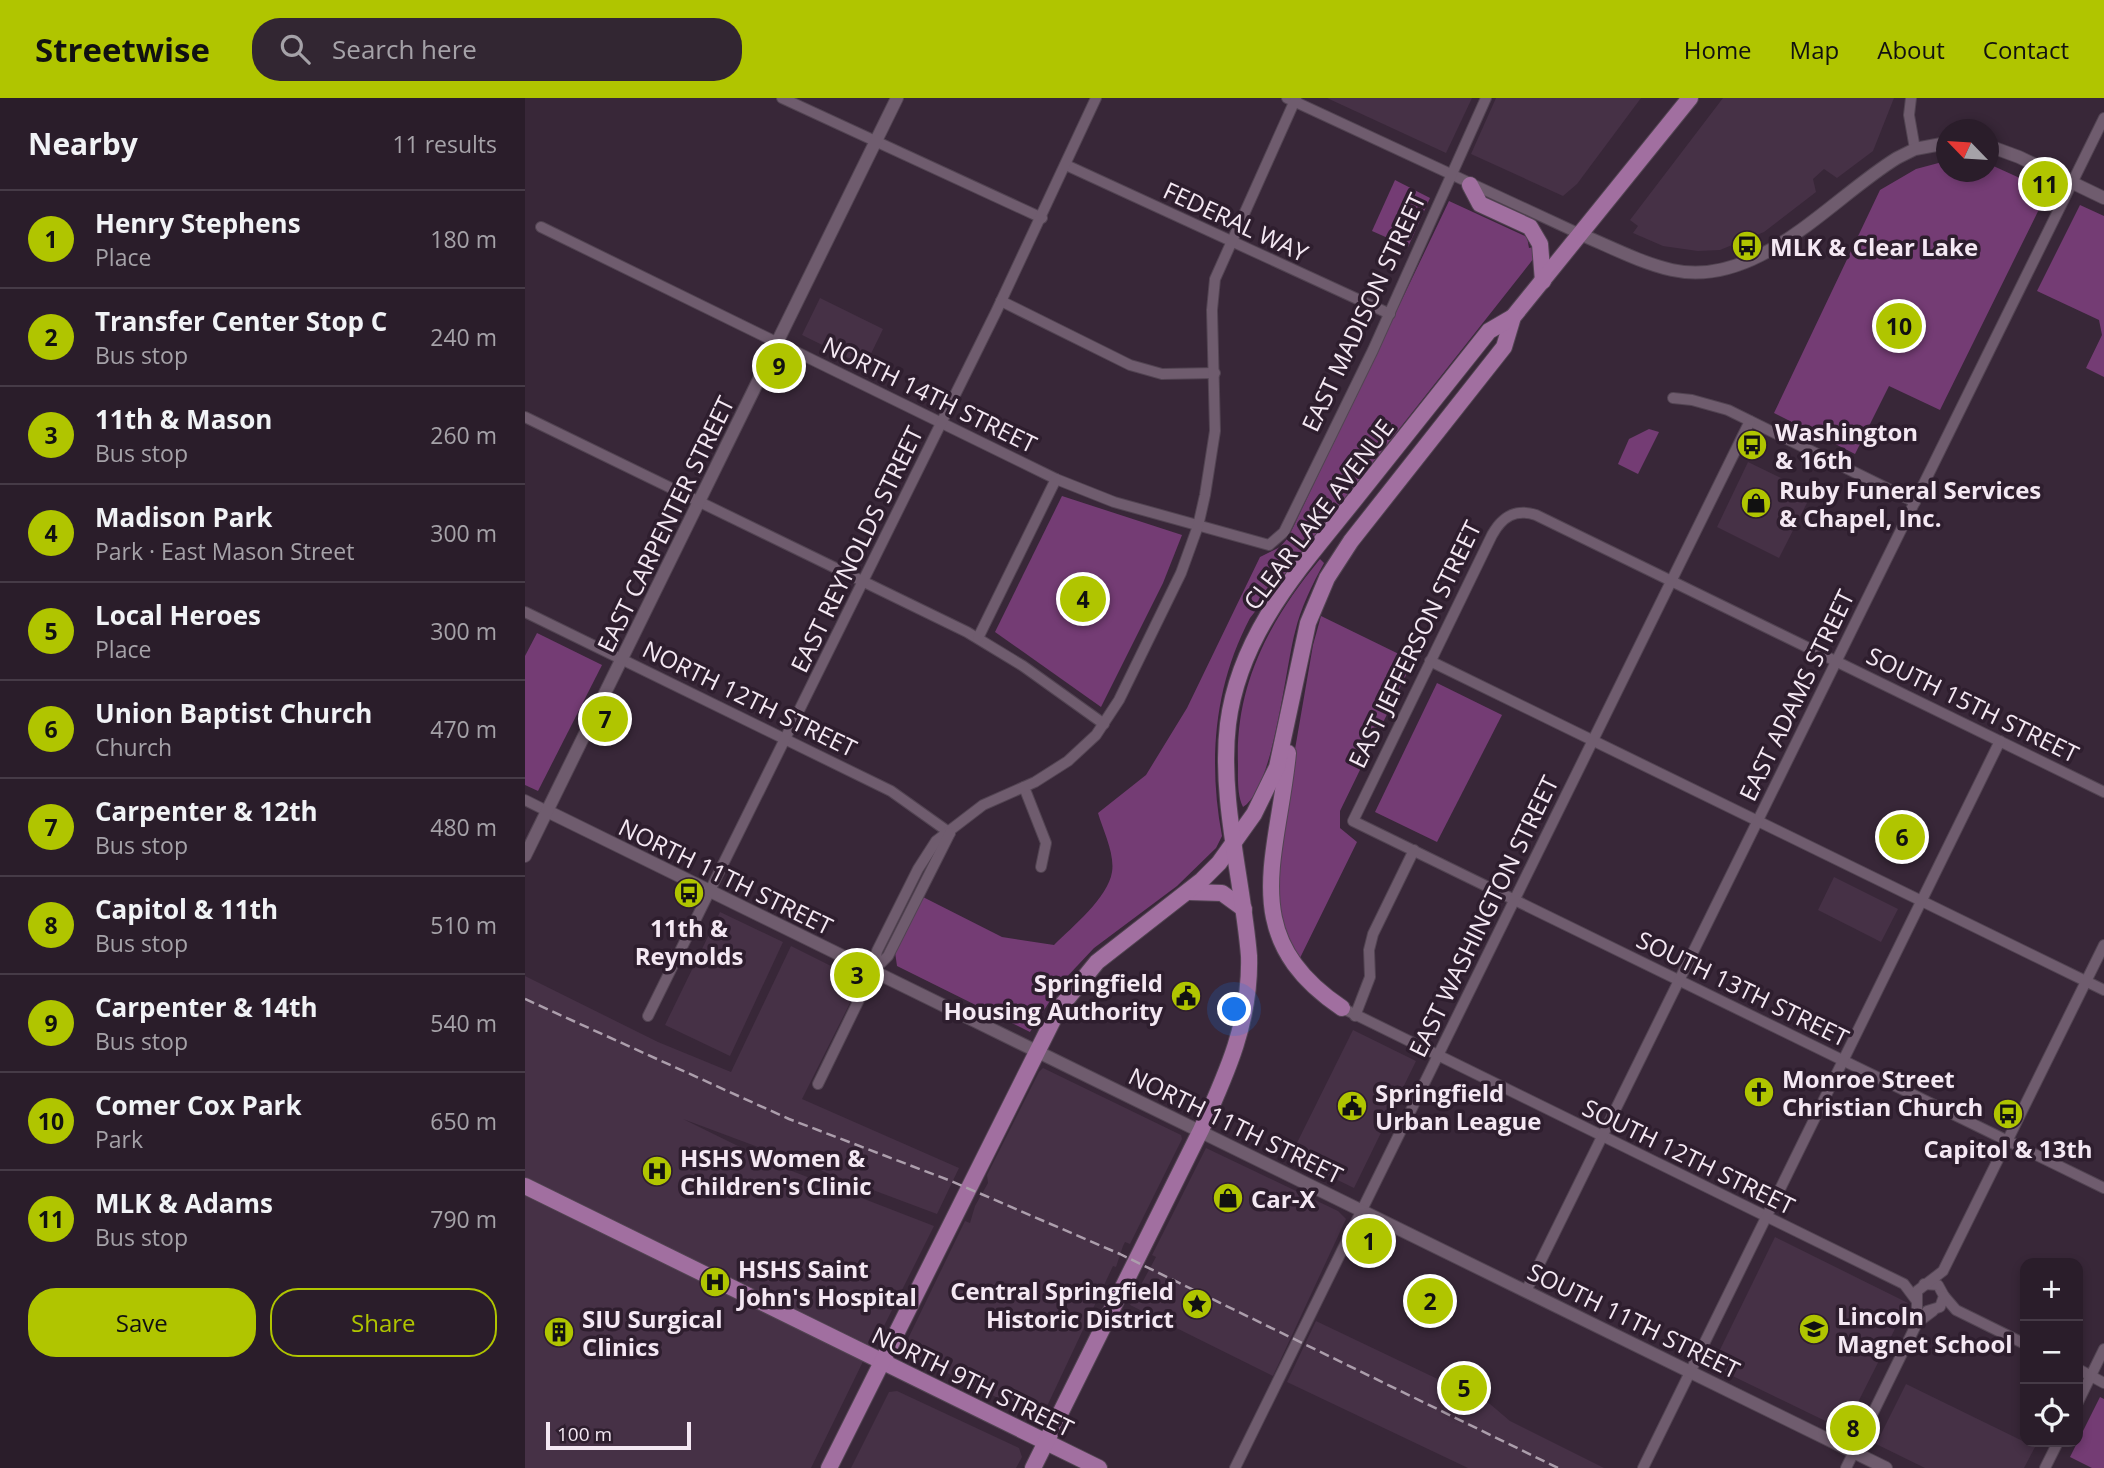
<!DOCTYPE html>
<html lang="en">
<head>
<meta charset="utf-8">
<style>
	body { margin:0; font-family:"Open Sans",sans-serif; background:#322632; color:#f1f3f6 }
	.controls { position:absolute; right:21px; bottom:21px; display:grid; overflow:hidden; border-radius:14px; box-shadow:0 4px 10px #0003 }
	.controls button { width:63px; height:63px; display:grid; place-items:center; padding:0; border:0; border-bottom:2px solid #463b47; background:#2a1d2a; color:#f1f3f6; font:35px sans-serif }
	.compass { position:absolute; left:1411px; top:21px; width:63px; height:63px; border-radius:50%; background:#2a1d2a; box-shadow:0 4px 10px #0003; rotate:295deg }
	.scale { position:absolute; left:21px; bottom:18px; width:145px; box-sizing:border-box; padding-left:7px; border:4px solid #f4e8f3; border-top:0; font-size:19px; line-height:24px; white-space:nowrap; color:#f4e8f3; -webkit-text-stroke:5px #2e1e2e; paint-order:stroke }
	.you { position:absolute; left:710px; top:912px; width:24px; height:24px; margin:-18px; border:5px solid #fff; border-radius:50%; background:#1a73e8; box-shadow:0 0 0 10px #1a73e833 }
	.badge { display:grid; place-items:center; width:46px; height:46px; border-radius:50%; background:#b0c500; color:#111; font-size:23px; font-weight:700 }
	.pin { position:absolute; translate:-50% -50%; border:4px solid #fff; box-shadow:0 2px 7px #0006 }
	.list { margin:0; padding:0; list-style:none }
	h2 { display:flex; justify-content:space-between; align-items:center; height:91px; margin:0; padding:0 28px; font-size:30px }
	h2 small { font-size:23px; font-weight:400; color:#a5a2a8 }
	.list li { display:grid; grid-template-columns:46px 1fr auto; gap:21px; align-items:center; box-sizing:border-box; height:98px; padding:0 28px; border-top:2px solid #463b47 }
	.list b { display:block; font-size:26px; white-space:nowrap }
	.list p { margin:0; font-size:23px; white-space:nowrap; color:#a5a2a8 }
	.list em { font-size:23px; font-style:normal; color:#a5a2a8 }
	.actions { display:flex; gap:14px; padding:21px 28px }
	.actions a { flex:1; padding:16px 0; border:2px solid #b0c500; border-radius:28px; text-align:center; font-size:24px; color:#b0c500 }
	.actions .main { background:#b0c500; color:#111 }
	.icon { flex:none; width:38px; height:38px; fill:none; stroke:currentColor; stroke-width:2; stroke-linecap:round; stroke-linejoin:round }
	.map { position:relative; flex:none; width:1579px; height:1370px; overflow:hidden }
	header { display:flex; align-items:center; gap:42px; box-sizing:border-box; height:98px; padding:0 35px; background:#b0c500; color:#111 }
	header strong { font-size:33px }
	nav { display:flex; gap:38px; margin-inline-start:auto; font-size:24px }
	.search { width:490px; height:63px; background:#322632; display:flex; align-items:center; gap:18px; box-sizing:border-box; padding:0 24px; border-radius:28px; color:#a5a2a8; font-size:26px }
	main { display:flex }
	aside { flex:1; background:#2a1d2a }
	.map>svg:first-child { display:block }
	.built { fill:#463146 }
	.green { fill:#743c74 }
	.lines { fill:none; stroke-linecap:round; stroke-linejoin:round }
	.minor-casing { stroke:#524452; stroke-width:12 }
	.tertiary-casing { stroke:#524452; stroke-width:14 }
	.primary-casing { stroke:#524452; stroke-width:18 }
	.minor { stroke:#6f5c6e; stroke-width:10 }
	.tertiary { stroke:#6f5c6e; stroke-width:12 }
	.primary { stroke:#a16fa0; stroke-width:16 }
	.rail { stroke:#ac9eac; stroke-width:2.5; stroke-dasharray:10 5; stroke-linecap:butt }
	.labels { text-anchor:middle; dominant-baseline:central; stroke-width:7; stroke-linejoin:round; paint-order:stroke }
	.street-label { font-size:24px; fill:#f4e8f3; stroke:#2e1e2e }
	.poi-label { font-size:24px; font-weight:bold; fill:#f4e8f3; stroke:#2e1e2e; text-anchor:start }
</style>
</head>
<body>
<header>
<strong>Streetwise</strong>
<div class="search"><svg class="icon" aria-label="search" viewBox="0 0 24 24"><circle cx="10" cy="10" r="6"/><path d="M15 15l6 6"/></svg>Search here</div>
<nav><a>Home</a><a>Map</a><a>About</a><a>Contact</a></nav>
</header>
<main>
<aside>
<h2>Nearby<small>11 results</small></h2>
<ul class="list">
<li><span class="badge">1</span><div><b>Henry Stephens</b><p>Place</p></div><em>180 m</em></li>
<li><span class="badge">2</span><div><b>Transfer Center Stop C</b><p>Bus stop</p></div><em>240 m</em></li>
<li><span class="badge">3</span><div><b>11th &amp; Mason</b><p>Bus stop</p></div><em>260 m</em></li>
<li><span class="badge">4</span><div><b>Madison Park</b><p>Park · East Mason Street</p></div><em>300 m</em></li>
<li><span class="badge">5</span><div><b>Local Heroes</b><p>Place</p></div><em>300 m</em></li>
<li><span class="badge">6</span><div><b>Union Baptist Church</b><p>Church</p></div><em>470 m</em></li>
<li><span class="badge">7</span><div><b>Carpenter &amp; 12th</b><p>Bus stop</p></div><em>480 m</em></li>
<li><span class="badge">8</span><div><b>Capitol &amp; 11th</b><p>Bus stop</p></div><em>510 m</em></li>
<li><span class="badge">9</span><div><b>Carpenter &amp; 14th</b><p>Bus stop</p></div><em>540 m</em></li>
<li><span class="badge">10</span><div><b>Comer Cox Park</b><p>Park</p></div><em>650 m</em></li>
<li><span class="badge">11</span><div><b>MLK &amp; Adams</b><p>Bus stop</p></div><em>790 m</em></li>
</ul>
<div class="actions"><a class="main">Save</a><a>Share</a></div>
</aside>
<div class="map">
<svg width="1579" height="1370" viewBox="0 0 1579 1370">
	<rect width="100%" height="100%" fill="#382738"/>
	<g class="built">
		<polygon points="802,0 947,0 921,55"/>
		<polygon points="971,0 1116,0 1052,86 1038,98 946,56"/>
		<polygon points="1198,0 1369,0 1348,53 1312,80 1299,71 1288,81 1291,94 1239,134 1195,152 1173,153 1138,148 1108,135 1113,128 1105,122"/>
		<polygon points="295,200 358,231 340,268 277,237"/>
		<polygon points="1223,364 1287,395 1254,460 1192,429"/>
		<polygon points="1309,779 1373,811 1356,844 1293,812"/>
		<polygon points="195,814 258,844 205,958 140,927"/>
		<polygon points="266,848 336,883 277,1001 434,1070 412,1116 158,1021 254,1068 409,1128 352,1242 349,1241 286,1370 0,1370 0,878 133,944 206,974"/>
		<polygon points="828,932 891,963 829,1090 765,1059"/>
		<polygon points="518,970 656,1037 657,1041 605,1146 600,1144 598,1148 591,1169 588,1168 516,1321 377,1253 440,1123 445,1125 450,1108 463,1085 462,1077 514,974"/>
		<polygon points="681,1050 813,1113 821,1121 748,1278 605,1207 631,1159 627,1157"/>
		<polygon points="1250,1139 1383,1205 1319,1332 1187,1268"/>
		<polygon points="791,1223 965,1306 985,1323 1079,1370 943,1370 762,1284"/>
		<polygon points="1381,1286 1510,1349 1499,1370 1400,1370 1351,1346"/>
		<polygon points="372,1293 494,1350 497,1359 491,1370 326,1370 364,1294"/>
	</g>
	<g class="green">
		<polygon points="1421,63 1422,74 1464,74 1464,66 1523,93 1415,312 1364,288 1330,356 1249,315 1355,92 1391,71"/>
		<polygon points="870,82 905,100 883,149 847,133"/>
		<path d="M 924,103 L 1002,139 L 1004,150 L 1009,149 L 1009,160 L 725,520 C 689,588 683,663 697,738 L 691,750 L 652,788 L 569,850 L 537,884 L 505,934 L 372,868 L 370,854 L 396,798 L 477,839 L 529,847 C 547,829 583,800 587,774 C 590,756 578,732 573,715 L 621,677 L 662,610 L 735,459 L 755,449 L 763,440 Z"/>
		<polygon points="1555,107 1579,118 1579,279 1561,270 1577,237 1574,222 1512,193"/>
		<polygon points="1124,331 1134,334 1113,376 1093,366 1104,341"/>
		<polygon points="537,398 657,437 638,485 576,609 470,534"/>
		<path d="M 795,461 L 799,465 C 787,487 776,509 770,534 C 760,571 749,690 718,709 C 712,697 713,680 713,666 C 710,586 745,522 795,461 Z"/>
		<polygon points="796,518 880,559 886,567 815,713 815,730 832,744 773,864 750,805 754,744 788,547"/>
		<polygon points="12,535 77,567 13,693 0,687 0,558"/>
		<polygon points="912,585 977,617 912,744 850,714"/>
		<polygon points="1575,1299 1579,1301 1579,1370 1567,1370 1545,1359"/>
	</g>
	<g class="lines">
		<g class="minor-casing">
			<g id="minor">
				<polyline points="257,0 517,120"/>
				<polyline points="762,0 1057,137"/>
				<polyline points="1386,0 1384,17 1390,51"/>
				<polyline points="541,67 865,216"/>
				<polyline points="16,129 531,381 589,404 744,447 759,434 848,252 961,0"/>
				<polyline points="476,203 605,267 637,276 690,275"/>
				<polyline points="1148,300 1167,302 1203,312 1390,404"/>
				<polyline points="0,319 442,534 498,568 579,626"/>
				<polyline points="0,514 366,693 425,735"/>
				<polyline points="453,540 531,381"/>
				<polyline points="905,563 1579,892"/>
				<polyline points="499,689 521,745 516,769"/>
				<path d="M 1579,694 L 1011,417 C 990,410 977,419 967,437 L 828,723 L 1579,1090"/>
				<polyline points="0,702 22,713"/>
				<polyline points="348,873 352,853 393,771 411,743 458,707 510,684 543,663 571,637 594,602 656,475 673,428 680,397 690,333 687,212 690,181 771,0"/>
				<polyline points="817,910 1379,1186 1391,1202"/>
				<polyline points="123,918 471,214 571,0"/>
				<polyline points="830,918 845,879 844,852 848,836 889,752"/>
				<polyline points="293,986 348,873 363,858 425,735"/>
				<polyline points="1399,1186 1413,1187 1419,1198 1415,1209 1402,1213"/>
				<polyline points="1001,1193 1579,20"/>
				<polyline points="1419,1198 1431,1212 1500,1246"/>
				<polyline points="1392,1225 1392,1193 1418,1173 1579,847"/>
				<polyline points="1553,1271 1579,1285"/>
				<polyline points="1553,1304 1579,1251"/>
				<polyline points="710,1370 1225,323"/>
				<polyline points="1118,1370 1475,643"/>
				<polyline points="1321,1370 1392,1225 1408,1213"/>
				<polyline points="1520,1370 1533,1344"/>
			</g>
		</g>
		<g class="tertiary-casing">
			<g id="tertiary">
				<polyline points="1464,48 1494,59 1579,100"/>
				<path d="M 1057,137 C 1086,149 1116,165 1147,172 C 1233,191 1305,101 1372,60 L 1390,51 L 1422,45"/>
				<polyline points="22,713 1361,1370"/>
				<polyline points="0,758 372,0"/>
			</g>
		</g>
		<g class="primary-casing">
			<g id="primary">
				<polyline points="945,87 955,106 1005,129 1015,146 1018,183"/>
				<path d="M 763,655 C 753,760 710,838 817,910"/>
				<polyline points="664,794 697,795 719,811"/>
				<polyline points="0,1088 574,1370"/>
				<polyline points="304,1370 533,912 572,864 677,782 694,765 729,716 752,669 783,525 802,480 826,443 979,249 988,219 1165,0"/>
				<path d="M 508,1370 L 676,1032 C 702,975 726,922 724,858 C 718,784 694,700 703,626 C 715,532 779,466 835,395 C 878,341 921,287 964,233 L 988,219"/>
			</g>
		</g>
		<use href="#minor" class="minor"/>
		<use href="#tertiary" class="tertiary"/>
		<use href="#primary" class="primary"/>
		<polyline class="rail" points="0,901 264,1021 426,1083 595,1156 1033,1370"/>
	</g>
	<defs>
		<g id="bus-disc" transform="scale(1.575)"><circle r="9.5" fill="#b0c500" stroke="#2e1e2e"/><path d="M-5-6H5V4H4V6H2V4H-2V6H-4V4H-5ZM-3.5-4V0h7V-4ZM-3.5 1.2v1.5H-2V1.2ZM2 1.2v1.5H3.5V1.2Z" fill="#111"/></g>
		<g id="shop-disc" transform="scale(1.575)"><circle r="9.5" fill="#b0c500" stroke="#2e1e2e"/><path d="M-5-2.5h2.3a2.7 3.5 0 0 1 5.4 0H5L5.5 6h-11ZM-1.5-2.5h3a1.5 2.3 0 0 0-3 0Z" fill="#111"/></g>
		<g id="civic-disc" transform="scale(1.575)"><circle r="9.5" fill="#b0c500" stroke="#2e1e2e"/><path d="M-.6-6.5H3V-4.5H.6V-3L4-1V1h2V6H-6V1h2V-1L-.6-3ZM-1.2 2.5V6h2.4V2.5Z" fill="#111"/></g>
		<g id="church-disc" transform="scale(1.575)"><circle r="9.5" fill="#b0c500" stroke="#2e1e2e"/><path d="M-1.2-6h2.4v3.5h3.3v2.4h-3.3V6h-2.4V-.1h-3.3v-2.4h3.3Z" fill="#111"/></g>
		<g id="hospital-disc" transform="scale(1.575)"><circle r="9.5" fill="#b0c500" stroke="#2e1e2e"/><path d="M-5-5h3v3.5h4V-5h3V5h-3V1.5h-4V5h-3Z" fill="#111"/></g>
		<g id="sight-disc" transform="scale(1.575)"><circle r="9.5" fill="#b0c500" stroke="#2e1e2e"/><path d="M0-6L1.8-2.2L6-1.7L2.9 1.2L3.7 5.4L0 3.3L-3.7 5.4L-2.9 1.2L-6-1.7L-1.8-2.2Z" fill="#111"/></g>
		<g id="school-disc" transform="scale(1.575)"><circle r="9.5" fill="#b0c500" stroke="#2e1e2e"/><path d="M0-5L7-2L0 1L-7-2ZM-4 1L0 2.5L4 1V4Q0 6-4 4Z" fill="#111"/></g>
		<g id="building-disc" transform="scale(1.575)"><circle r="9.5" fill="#b0c500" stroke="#2e1e2e"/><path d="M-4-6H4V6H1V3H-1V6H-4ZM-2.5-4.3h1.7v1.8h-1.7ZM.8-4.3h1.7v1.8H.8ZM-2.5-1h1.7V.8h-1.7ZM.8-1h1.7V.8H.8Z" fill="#111"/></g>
	</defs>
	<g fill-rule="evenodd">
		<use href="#bus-disc" x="1222" y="148"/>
		<use href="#bus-disc" x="1227" y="347"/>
		<use href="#shop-disc" x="1231" y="405"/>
		<use href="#bus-disc" x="164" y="795"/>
		<use href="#civic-disc" x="661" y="898"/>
		<use href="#church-disc" x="1234" y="994"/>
		<use href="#civic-disc" x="827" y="1008"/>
		<use href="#bus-disc" x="1483" y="1016"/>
		<use href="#hospital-disc" x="132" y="1073"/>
		<use href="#shop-disc" x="703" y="1100"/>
		<use href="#hospital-disc" x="190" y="1184"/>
		<use href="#sight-disc" x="672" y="1206"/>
		<use href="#school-disc" x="1289" y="1231"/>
		<use href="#building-disc" x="34" y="1234"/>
	</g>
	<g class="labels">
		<g class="street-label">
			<text transform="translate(711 123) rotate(25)">FEDERAL WAY</text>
			<text transform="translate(838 214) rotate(-65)">EAST MADISON STREET</text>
			<text transform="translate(405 296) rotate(26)">NORTH 14TH STREET</text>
			<text transform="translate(793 416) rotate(-53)">CLEAR LAKE AVENUE</text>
			<text transform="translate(140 426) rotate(-64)">EAST CARPENTER STREET</text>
			<text transform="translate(331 451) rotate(-64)">EAST REYNOLDS STREET</text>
			<text transform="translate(889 546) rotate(-64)">EAST JEFFERSON STREET</text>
			<text transform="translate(1271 597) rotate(-64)">EAST ADAMS STREET</text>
			<text transform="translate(225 600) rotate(26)">NORTH 12TH STREET</text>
			<text transform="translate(1448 606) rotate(26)">SOUTH 15TH STREET</text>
			<text transform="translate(201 778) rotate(26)">NORTH 11TH STREET</text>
			<text transform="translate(958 818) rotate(-64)">EAST WASHINGTON STREET</text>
			<text transform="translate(1218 890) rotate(26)">SOUTH 13TH STREET</text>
			<text transform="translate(711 1027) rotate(26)">NORTH 11TH STREET</text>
			<text transform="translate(1164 1058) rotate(26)">SOUTH 12TH STREET</text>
			<text transform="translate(1109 1222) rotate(26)">SOUTH 11TH STREET</text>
			<text transform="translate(448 1283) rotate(26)">NORTH 9TH STREET</text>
		</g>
		<g class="poi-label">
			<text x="1245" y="148">MLK &amp; Clear Lake</text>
			<text x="1250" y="333">Washington<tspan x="1250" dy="28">&amp; 16th</tspan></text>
			<text x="1254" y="391">Ruby Funeral Services<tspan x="1254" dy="28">&amp; Chapel, Inc.</tspan></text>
			<text x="164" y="829" text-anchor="middle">11th &amp;<tspan x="164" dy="28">Reynolds</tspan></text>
			<text x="638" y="884" text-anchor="end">Springfield<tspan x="638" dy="28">Housing Authority</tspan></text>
			<text x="1257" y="980">Monroe Street<tspan x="1257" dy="28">Christian Church</tspan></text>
			<text x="850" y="994">Springfield<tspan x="850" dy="28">Urban League</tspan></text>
			<text x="1483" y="1050" text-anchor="middle">Capitol &amp; 13th</text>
			<text x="155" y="1059">HSHS Women &amp;<tspan x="155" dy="28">Children's Clinic</tspan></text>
			<text x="726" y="1100">Car-X</text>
			<text x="213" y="1170">HSHS Saint<tspan x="213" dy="28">John's Hospital</tspan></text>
			<text x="649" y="1192" text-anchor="end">Central Springfield<tspan x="649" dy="28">Historic District</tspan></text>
			<text x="1312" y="1217">Lincoln<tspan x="1312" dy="28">Magnet School</tspan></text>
			<text x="57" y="1220">SIU Surgical<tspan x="57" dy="28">Clinics</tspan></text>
		</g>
	</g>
</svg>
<div class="controls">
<button>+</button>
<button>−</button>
<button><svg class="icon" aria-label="locate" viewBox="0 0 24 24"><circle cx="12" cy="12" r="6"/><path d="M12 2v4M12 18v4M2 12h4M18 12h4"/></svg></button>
</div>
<svg class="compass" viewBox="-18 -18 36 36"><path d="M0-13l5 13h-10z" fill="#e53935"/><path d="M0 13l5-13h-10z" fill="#a5a2a8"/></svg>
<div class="scale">100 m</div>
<div class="you"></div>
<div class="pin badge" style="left:844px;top:1143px">1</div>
<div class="pin badge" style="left:905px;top:1203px">2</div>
<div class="pin badge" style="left:332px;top:877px">3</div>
<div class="pin badge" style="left:558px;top:501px">4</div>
<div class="pin badge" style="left:939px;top:1290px">5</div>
<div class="pin badge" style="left:1377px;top:739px">6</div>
<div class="pin badge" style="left:80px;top:621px">7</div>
<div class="pin badge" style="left:1328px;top:1330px">8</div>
<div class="pin badge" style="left:254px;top:268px">9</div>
<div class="pin badge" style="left:1374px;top:228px">10</div>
<div class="pin badge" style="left:1520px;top:86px">11</div>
</div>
</main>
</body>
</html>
